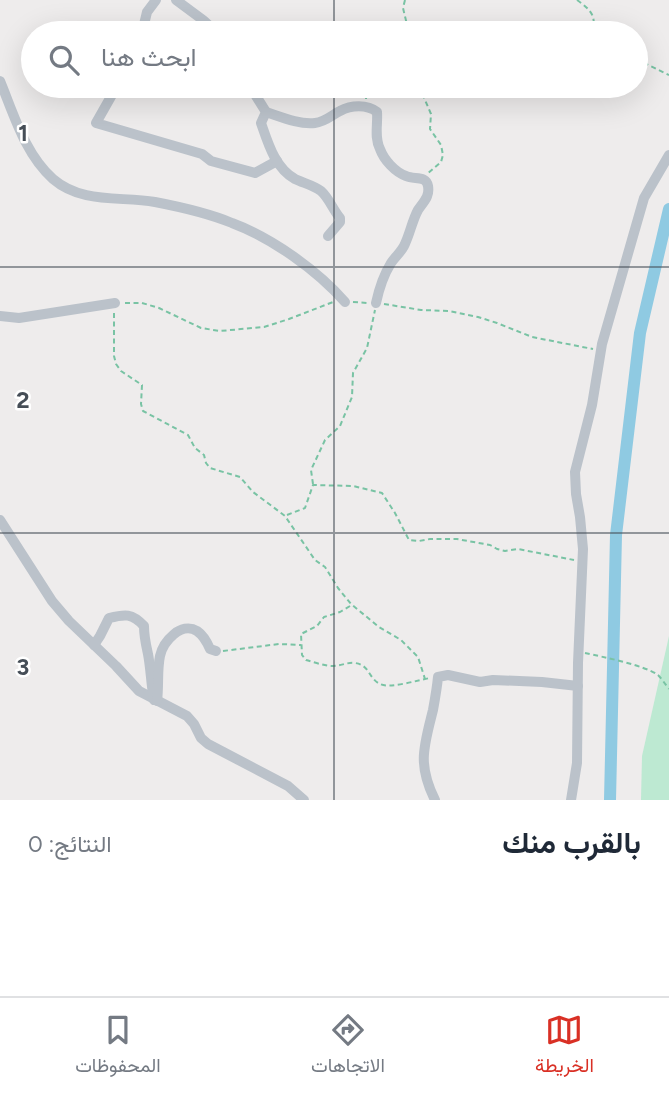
<!DOCTYPE html>
<html lang="ar">
<head>
<meta charset="utf-8">
<style>
	body { margin:0; font-family:Figtree,Vazirmatn,sans-serif; background:#f6f6f7; color:#1f2937; direction:rtl }
	.list { margin:0; padding:0; list-style:none }
	h2 { display:flex; justify-content:space-between; align-items:center; height:91px; margin:0; padding:0 28px; font-size:30px }
	h2 small { font-size:23px; font-weight:400; color:#747a83 }
	.icon { flex:none; width:38px; height:38px; fill:none; stroke:currentColor; stroke-width:2; stroke-linecap:round; stroke-linejoin:round }
	.map { position:relative; flex:none; width:669px; height:800px; overflow:hidden; direction:ltr }
	.search { position:absolute; background:#fff; box-shadow:0 7px 28px #0002; left:21px; right:21px; top:21px; height:77px; display:flex; align-items:center; gap:18px; box-sizing:border-box; padding:0 24px; border-radius:38px; color:#747a83; font-size:26px }
	.sheet { height:196px; background:#fff }
	nav { display:flex; justify-content:space-around; align-items:center; box-sizing:border-box; height:98px; border-top:2px solid #e0e1e3; background:#fff; font-size:19px; color:#747a83 }
	nav a { display:grid; justify-items:center; gap:4px }
	nav .on { color:#d93025 }
	.map>svg:first-child { display:block }
	.green { fill:#bde9d2 }
	.lines { fill:none; stroke-linecap:round; stroke-linejoin:round }
	.river { stroke:#8fcae2; stroke-width:12 }
	.path { stroke:#79c3a4; stroke-width:2; stroke-dasharray:5 3.5; stroke-linecap:butt }
	.minor { stroke:#bbc2ca; stroke-width:10 }
	.grid { fill:none; stroke:#464e57; stroke-width:2; stroke-opacity:0.55 }
	.grid-label { font-size:23px; text-anchor:middle; font-weight:bold; fill:#464e57; stroke:#fff; stroke-width:5; stroke-linejoin:round; paint-order:stroke }
</style>
</head>
<body>
<div class="map">
<svg width="669" height="800" viewBox="0 0 669 800">
	<rect width="100%" height="100%" fill="#eeecec"/>
	<polygon class="green" points="669,636 669,800 641,800 642,756"/>
	<g class="lines">
		<polyline class="river" points="610,800 616,535 640,333 669,209"/>
		<g class="path">
			<polyline points="405,0 403,8 409,33"/>
			<path d="M 577,0 C 591,10 597,16 592,33"/>
			<polyline points="636,59 669,75"/>
			<polyline points="419,86 431,114 430,129 441,145 443,155 441,162 427,174"/>
			<polyline points="366,99 367,86"/>
			<polyline points="353,302 368,303"/>
			<polyline points="125,303 142,303 159,308 201,328 220,331 264,327 289,319 333,302"/>
			<polyline points="384,304 421,310 449,311 478,317 497,323 532,337 593,349"/>
			<polyline points="114,313 114,356 116,364 121,371 142,385 141,404 143,411 188,435 195,448 204,455 206,463 210,468 240,477 253,492 285,516 315,560 325,567 338,588 351,604 379,627 401,640 418,657 425,679"/>
			<polyline points="313,484 311,470 325,440 340,426 352,397 353,373 367,348 375,310"/>
			<polyline points="287,515 305,508 313,485 353,486 382,493 395,513 409,540 419,541 430,539 457,539 490,545 497,549 505,551 518,549 574,560"/>
			<path d="M 350,606 L 340,612 L 324,617 L 317,626 L 301,634 L 302,655 L 306,660 C 314,662 324,666 333,666 C 341,666 347,662 355,663 C 370,665 368,678 380,684 C 390,689 418,680 430,678"/>
			<polyline points="223,651 279,644 301,645"/>
			<path d="M 585,653 C 603,657 644,665 658,675 C 662,679 665,684 669,689"/>
		</g>
		<g class="minor">
			<polyline points="176,0 203,20 217,33"/>
			<polyline points="142,33 147,12 156,0"/>
			<path d="M 0,81 C 14,115 25,154 53,179 C 82,204 120,196 155,202 C 181,207 208,213 232,223 C 272,238 317,270 345,302"/>
			<polyline points="117,86 96,123 202,154 211,161 255,173 277,161"/>
			<path d="M 252,86 L 256,96 L 266,112 L 261,123 C 268,143 275,168 295,179 C 303,183 313,185 321,191 C 329,198 333,210 340,218 L 340,222 L 328,236"/>
			<path d="M 266,112 C 281,117 300,125 315,123 C 325,122 332,115 340,111 C 351,105 367,104 377,112 C 378,125 374,137 380,149 C 384,160 395,172 406,176 C 414,180 426,175 428,186 C 430,197 423,202 418,210 C 412,221 410,234 404,246 C 401,252 395,257 391,263 C 383,276 379,289 376,303"/>
			<polyline points="0,316 19,318 115,303"/>
			<polyline points="0,520 52,601 69,621 116,666 139,691 187,716 194,724 201,738 208,744 288,786 304,800"/>
			<path d="M 94,645 L 100,636 L 109,618 C 125,614 132,613 144,626 C 144,637 146,645 148,654 C 151,670 151,685 154,700"/>
			<path d="M 157,701 C 159,686 157,670 160,656 C 163,642 181,621 197,631 C 203,635 207,642 210,649 L 216,651"/>
			<path d="M 435,800 C 417,764 424,746 433,710 C 435,699 437,688 438,677 L 448,675 L 480,682 L 493,680 L 542,682 L 578,686"/>
			<polyline points="571,800 577,763 578,663 583,549 580,517 576,494 575,472 592,405 602,344 644,198 669,155"/>
		</g>
	</g>
	<path class="grid" d="M 334,0 L 334,33M 334,86 L 334,800M 0,267 L 669,267M 0,533 L 669,533"/>
	<g class="grid-label">
		<text x="23" y="141">1</text>
		<text x="23" y="408">2</text>
		<text x="23" y="675">3</text>
	</g>
</svg>
<div class="search"><svg class="icon" aria-label="search" viewBox="0 0 24 24"><circle cx="10" cy="10" r="6"/><path d="M15 15l6 6"/></svg>ابحث هنا</div>
</div>
<section class="sheet">
<h2>بالقرب منك<small>النتائج: 0</small></h2>
<ul class="list">
</ul>
</section>
<nav>
<a class="on"><svg class="icon" aria-label="map" viewBox="0 0 24 24"><path d="M3 6l6-2 6 2 6-2v14l-6 2-6-2-6 2zM9 4v14M15 6v14"/></svg>الخريطة</a>
<a><svg class="icon" aria-label="directions" viewBox="0 0 24 24"><path d="M12 3l9 9-9 9-9-9zM9 14v-3h6M13 9l2 2-2 2"/></svg>الاتجاهات</a>
<a><svg class="icon" aria-label="saved" viewBox="0 0 24 24"><path d="M7 4h10v16l-5-4-5 4z"/></svg>المحفوظات</a>
</nav>
</body>
</html>
